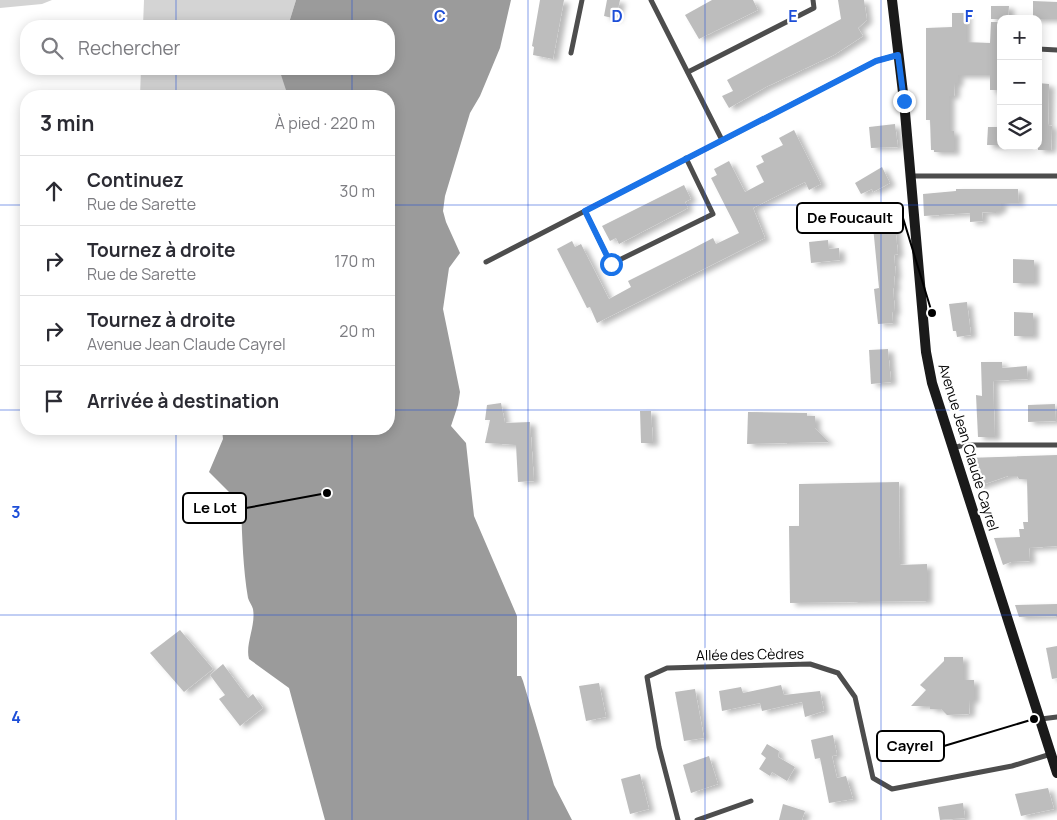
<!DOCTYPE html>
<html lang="fr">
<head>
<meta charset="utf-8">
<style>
	body { margin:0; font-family:Manrope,sans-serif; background:#f7f7f7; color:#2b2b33 }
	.controls { position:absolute; right:15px; top:15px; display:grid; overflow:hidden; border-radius:10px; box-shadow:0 2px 12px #0003 }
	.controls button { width:45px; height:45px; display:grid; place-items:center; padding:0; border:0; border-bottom:1px solid #e1e1e2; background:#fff; color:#2b2b33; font:25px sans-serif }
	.stop { position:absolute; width:15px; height:15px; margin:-11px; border:4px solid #1a73e8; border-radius:50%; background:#fff }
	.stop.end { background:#1a73e8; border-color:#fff; box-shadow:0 1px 5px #0008 }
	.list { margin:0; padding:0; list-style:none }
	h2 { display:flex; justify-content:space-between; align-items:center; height:65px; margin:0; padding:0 20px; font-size:21px }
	h2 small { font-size:16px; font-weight:400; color:#7c7c81 }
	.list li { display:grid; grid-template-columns:32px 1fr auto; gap:15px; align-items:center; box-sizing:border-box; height:70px; padding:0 20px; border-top:1px solid #e1e1e2 }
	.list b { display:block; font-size:19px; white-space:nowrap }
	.list p { margin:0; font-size:16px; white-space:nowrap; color:#7c7c81 }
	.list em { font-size:16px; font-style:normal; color:#7c7c81 }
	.icon { flex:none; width:28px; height:28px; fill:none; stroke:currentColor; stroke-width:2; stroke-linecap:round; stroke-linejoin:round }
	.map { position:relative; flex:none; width:1057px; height:820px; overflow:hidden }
	.search { position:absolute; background:#fff; box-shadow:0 2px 12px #0003; left:20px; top:20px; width:375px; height:55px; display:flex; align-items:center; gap:12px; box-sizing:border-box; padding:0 18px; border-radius:20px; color:#7c7c81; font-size:19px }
	.panel { position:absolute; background:#fff; box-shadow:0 2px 12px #0003; left:20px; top:90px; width:375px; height:345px; border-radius:20px }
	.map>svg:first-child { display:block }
	.green { fill:#d4d4d4 }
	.water { fill:#9b9b9b }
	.building { fill:#bdbdbd; filter:url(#shadow) }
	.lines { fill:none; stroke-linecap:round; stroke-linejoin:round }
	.minor { stroke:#4d4d4d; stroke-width:5 }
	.secondary { stroke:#1a1a1a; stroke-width:10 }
	.route { stroke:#1a73e8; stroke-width:6 }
	.grid { fill:none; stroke:#1d4ed8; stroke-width:1; stroke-opacity:0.55 }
	.labels { text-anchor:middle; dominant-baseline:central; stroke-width:4.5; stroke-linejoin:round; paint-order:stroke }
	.street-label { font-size:14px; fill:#000; stroke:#fff }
	.grid-label { font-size:16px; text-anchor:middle; font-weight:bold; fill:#1d4ed8; stroke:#fff; stroke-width:4.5; stroke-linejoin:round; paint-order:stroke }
	.leader { fill:none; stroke:#000; stroke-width:2 }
	.callout-dot { fill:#000; stroke:#fff; stroke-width:2 }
	.callout { fill:#fff; stroke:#000; stroke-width:2 }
	.callout-label { font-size:15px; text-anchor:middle; font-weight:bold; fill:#000 }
</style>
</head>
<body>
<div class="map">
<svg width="1057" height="820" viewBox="0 0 1057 820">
	<defs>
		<filter id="shadow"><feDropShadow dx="5.5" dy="3" stdDeviation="2.5" flood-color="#0004"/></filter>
	</defs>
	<rect width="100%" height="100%" fill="#fff"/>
	<g class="green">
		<polygon points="0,0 52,0 42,4 0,8"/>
		<polygon points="144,0 296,0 288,26 143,26"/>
		<polygon points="141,69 279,69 289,96 140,96"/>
	</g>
	<path class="water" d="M 296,0 L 511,0 L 500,48 L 480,96 L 470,113 L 445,196 L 443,211 L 446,222 L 460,253 L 449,268 L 443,309 L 460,392 L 458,405 L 451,426 L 466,443 L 474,516 L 517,616 L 517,676 L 521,676 L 523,681 L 554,785 L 572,820 L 325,820 L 289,688 L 249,659 C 245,644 256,626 253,609 C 252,605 249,602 248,598 C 243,569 242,534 241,504 L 209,472 L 223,439 L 222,429 L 389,429 L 389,96 L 288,96 L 279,69 L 389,69 L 389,26 L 288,26 Z"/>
	<g class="building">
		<polygon points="540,0 564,0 553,59 533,55 534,47 532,46"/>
		<polygon points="607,0 620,0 616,19 604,16"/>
		<polygon points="712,0 753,0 758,10 699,39 685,15"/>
		<polygon points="838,0 864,0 867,20 858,28 863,36 834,55 766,87 729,108 722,96 733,91 727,80 841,19"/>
		<polygon points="1033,1 1057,2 1057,19 1033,19"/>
		<polygon points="991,6 1009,6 1008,19 991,19"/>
		<polygon points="952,13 966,13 966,42 990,43 991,22 1001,22 1001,90 990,90 990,75 958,75 958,83 955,83 954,96 949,96 949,131 954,131 954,152 934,152 934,150 931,150 930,120 926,120 926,28 952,27"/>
		<polygon points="1038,83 1049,84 1048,125 1052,126 1051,150 1038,150"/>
		<polygon points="895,124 898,147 871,148 869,127"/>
		<polygon points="988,127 1001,127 1001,145 987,145"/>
		<polygon points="794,130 821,184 809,190 805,182 753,208 765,238 597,323 590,307 587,308 581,296 557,249 572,241 575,247 581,244 609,299 631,287 628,281 690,250 713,238 716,244 739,233 711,178 717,175 714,169 729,161 745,192 764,182 756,166 764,162 761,156 783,145 779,138"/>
		<polygon points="882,167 890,183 873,192 872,189 861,194 855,183"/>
		<polygon points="684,185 691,199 685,202 688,208 619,244 616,238 610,241 602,226"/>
		<polygon points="956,189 1018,189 1019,203 1001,203 1001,210 996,210 996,213 982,212 983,221 970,222 970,213 924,216 923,194 956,191"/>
		<polygon points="894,215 898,254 894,255 896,276 894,276 895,288 893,288 895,312 892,312 893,323 878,324 874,289 879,288 872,216"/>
		<polygon points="828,240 829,249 839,248 840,260 811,263 809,242"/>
		<polygon points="1013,259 1034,260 1034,283 1013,283"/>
		<polygon points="967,302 971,335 957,337 956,331 953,331 949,304"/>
		<polygon points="1014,312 1033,313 1033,336 1014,336"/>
		<polygon points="888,349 891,382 871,384 869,350"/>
		<polygon points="981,362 1002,362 1002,368 1027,366 1028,379 993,381 995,437 978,437 976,395 982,396"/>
		<polygon points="501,403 505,423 530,422 534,481 518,482 516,445 485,443 490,420 485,420 487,405"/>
		<polygon points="1055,404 1056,421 1028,422 1028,405"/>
		<polygon points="640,411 651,411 653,443 641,443"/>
		<polygon points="748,412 807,413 807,416 815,416 815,428 829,442 747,444"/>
		<polygon points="1057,455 1057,546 1029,548 1030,561 1011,562 1003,565 994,538 1020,537 1019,529 1024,529 1023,522 1028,522 1027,479 1019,479 1017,476 1008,476 976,487 966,458"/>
		<polygon points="899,482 900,565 927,564 927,601 790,603 789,526 799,526 799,484"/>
		<polygon points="1057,604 1057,616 1019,617 1015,605"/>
		<polygon points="180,630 213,669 184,692 150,653"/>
		<polygon points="1057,646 1057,678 1052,679 1046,648"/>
		<polygon points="944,657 963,657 963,680 974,680 974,700 970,700 969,714 947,715 941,709 930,709 930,706 911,706 926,690 920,685 944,661"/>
		<polygon points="223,664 248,698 253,694 263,708 240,726 219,699 225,695 210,675"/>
		<polygon points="599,683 606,717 586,721 579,686"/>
		<polygon points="781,685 784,695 820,691 824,711 805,717 802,702 762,711 760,703 722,711 719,691 741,687 743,693"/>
		<polygon points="695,689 704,738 684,741 675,692"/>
		<polygon points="833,735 837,755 832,756 837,778 846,776 853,799 829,803 820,758 815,759 811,740"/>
		<polygon points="767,744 779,751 778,757 795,767 787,781 772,772 770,776 759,769 766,758 761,754"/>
		<polygon points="709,756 718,784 691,793 683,765"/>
		<polygon points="640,774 649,809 630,814 621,779"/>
		<polygon points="1048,788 1054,809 1021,816 1015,794"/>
		<polygon points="963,803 965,818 940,820 938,807"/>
		<polygon points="783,804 805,811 802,820 779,820"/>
	</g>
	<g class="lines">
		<g class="minor">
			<polyline points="651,0 722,140"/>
			<polyline points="1038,49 1057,50"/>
			<polyline points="571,53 582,0"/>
			<polyline points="688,72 814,8 813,0"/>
			<polyline points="911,176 1057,176"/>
			<polyline points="585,211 611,264 713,214 686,158"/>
			<polyline points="486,262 876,61 898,55"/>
			<polyline points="953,448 964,445 1057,445"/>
			<polyline points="1041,719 1057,717"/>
			<polyline points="678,820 659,747 647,677 667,668 810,664 838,673 855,697 873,778 892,789 1012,766 1051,754"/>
			<polyline points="697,820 751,801"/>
		</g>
		<polyline class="secondary" points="892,0 904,101 926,352 932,383 1057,773"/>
	</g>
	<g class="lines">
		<polyline class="route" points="611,264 585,211 876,61 898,55 904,101"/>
	</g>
	<path class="grid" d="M 176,0 L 176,26M 352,0 L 352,26M 528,0 L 528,820M 705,0 L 705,820M 881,0 L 881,820M 176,69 L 176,96M 352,69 L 352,96M 0,205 L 26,205M 389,205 L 1057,205M 0,410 L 26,410M 389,410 L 1057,410M 176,429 L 176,820M 352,429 L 352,820M 0,615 L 1057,615"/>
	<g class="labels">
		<g class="street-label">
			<text transform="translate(969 447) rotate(73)">Avenue Jean Claude Cayrel</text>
			<text transform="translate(750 654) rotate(-1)">Allée des Cèdres</text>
		</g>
	</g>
	<g class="grid-label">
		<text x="440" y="22">C</text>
		<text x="617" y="22">D</text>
		<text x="793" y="22">E</text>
		<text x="969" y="22">F</text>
		<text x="16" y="518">3</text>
		<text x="16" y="723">4</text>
	</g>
	<path class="leader" d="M932 313L903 218M327 493L246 508M1034 719L944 746"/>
	<g class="callout-dot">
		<circle cx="932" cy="313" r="5"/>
		<circle cx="327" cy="493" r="5"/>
		<circle cx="1034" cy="719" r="5"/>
	</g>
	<g class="callout">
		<rect x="797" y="203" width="106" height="30" rx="5"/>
		<rect x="183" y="493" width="63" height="30" rx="5"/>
		<rect x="877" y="731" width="67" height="30" rx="5"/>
	</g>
	<g class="callout-label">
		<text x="850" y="223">De Foucault</text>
		<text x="215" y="513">Le Lot</text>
		<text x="910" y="751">Cayrel</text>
	</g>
</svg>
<div class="controls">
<button>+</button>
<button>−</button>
<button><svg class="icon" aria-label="layers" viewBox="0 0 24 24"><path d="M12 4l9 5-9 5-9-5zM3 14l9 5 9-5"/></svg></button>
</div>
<div class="stop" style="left:611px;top:264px"></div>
<div class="stop end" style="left:904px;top:101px"></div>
<div class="search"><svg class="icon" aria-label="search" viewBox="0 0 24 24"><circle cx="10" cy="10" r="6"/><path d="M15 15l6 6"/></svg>Rechercher</div>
<section class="panel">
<h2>3 min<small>À pied · 220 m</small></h2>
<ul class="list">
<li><svg class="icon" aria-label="ahead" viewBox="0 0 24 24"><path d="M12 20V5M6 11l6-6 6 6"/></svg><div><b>Continuez</b><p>Rue de Sarette</p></div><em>30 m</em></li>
<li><svg class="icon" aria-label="right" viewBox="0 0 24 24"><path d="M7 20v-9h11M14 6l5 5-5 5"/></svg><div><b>Tournez à droite</b><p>Rue de Sarette</p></div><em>170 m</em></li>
<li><svg class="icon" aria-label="right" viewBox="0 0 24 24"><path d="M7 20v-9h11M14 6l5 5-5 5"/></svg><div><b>Tournez à droite</b><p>Avenue Jean Claude Cayrel</p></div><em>20 m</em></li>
<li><svg class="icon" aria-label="arrive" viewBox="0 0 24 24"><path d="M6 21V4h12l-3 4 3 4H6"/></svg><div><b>Arrivée à destination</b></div></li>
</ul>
</section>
</div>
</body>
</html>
